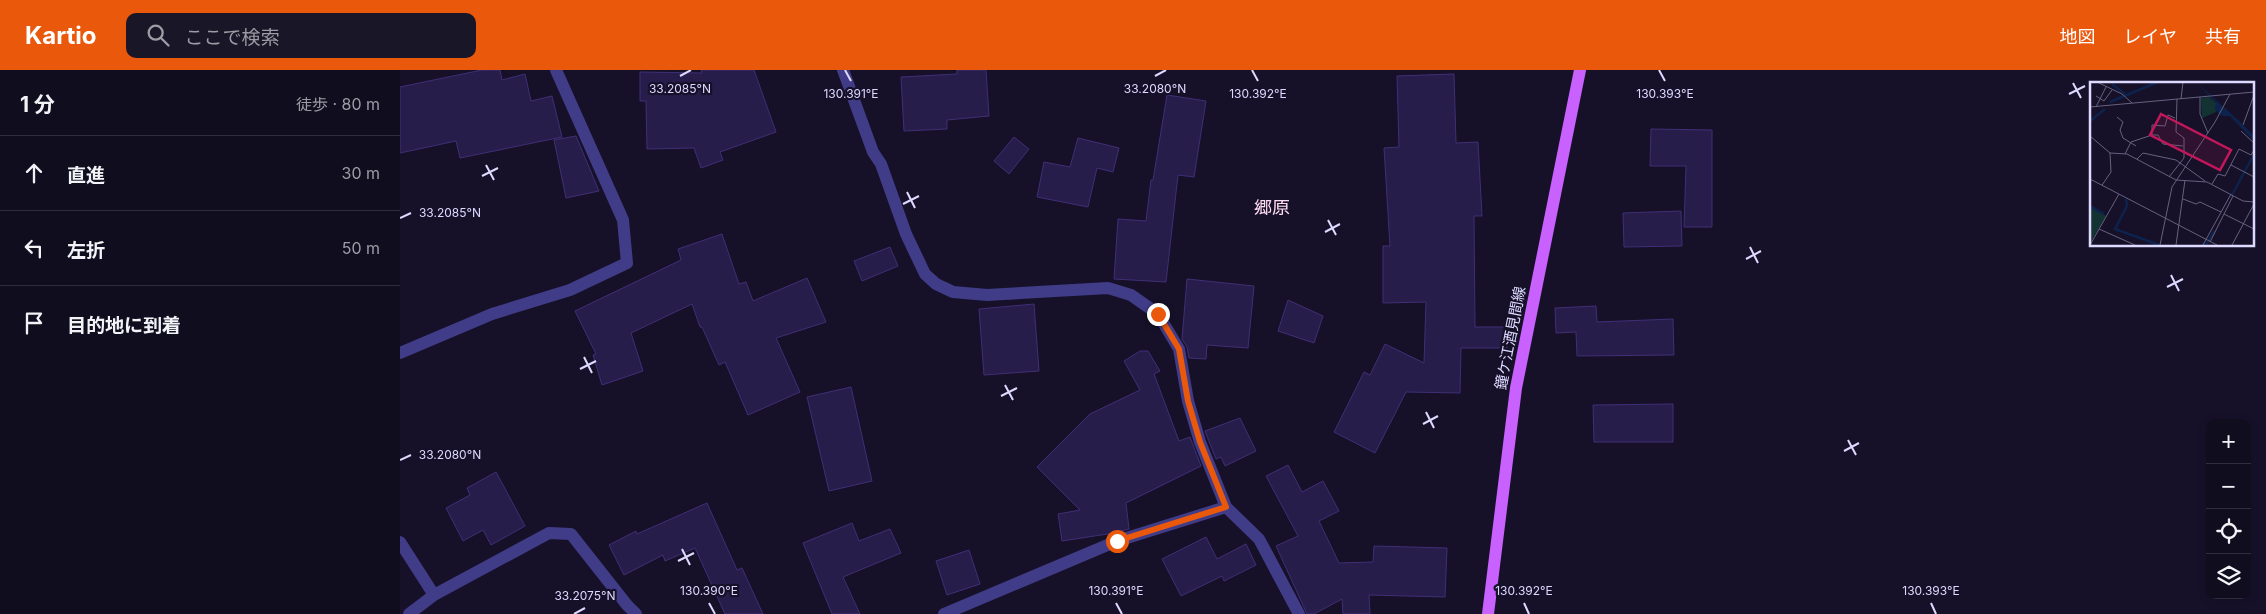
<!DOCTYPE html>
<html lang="ja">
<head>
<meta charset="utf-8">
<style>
	body { margin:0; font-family:Inter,"Noto Sans JP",sans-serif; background:#191628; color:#f1f3f6 }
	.controls { position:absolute; right:15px; bottom:15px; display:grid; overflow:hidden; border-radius:10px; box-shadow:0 2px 8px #0003 }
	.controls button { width:45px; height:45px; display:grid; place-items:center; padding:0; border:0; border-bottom:1px solid #302d3d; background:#100d1f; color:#f1f3f6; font:25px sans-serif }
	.stop { position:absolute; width:15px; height:15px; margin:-11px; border:4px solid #ea580c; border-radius:50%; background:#fff }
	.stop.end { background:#ea580c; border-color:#fff; box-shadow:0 1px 5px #0008 }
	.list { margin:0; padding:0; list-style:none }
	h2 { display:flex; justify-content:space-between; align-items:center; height:65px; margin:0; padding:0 20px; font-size:21px }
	h2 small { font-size:16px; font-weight:400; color:#9c9ca4 }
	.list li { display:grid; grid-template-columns:32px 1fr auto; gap:15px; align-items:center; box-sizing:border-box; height:75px; padding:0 20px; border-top:1px solid #302d3d }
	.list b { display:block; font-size:19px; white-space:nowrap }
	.list em { font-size:16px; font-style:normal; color:#9c9ca4 }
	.icon { flex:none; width:28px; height:28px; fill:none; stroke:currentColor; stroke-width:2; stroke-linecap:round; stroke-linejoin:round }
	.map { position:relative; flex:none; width:1866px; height:544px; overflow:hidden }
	header { display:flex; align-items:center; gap:30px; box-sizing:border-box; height:70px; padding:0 25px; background:#ea580c; color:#fff }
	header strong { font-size:24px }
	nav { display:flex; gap:28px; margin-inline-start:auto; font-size:18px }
	.search { width:350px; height:45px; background:#191628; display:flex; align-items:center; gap:12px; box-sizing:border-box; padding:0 18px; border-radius:10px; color:#9c9ca4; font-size:19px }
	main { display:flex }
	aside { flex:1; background:#100d1f }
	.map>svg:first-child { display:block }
	.building { fill:#271d4a; stroke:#3f2f76 }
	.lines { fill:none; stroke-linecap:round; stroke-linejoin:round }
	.minor { stroke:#413c88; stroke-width:12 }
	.major { stroke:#c861fe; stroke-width:12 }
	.route { stroke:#ea580c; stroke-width:6 }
	.ticks { fill:none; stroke:#ded9ff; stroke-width:2 }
	.labels { text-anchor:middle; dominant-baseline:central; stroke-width:4.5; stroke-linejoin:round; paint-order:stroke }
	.street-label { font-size:15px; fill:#ded9ff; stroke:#161129 }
	.quarter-label { font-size:18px; fill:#ffdbf1; stroke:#161129 }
	.inset-river { fill:none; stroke:#0d224c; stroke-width:2.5 }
	.inset-road { fill:none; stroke:#66617f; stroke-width:1 }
	.view { fill:#c2185b; fill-opacity:0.15; stroke:#c2185b; stroke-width:2.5 }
	.inset-edge { fill:none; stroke:#ded9ff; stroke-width:2.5 }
	.ticks-label { font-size:12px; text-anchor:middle; fill:#ded9ff; stroke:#161129; stroke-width:4.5; stroke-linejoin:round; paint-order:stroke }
</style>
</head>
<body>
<header>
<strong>Kartio</strong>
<div class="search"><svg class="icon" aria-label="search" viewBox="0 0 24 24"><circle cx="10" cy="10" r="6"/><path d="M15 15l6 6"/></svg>ここで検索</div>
<nav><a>地図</a><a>レイヤ</a><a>共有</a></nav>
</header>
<main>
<aside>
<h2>1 分<small>徒歩 · 80 m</small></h2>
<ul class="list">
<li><svg class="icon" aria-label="ahead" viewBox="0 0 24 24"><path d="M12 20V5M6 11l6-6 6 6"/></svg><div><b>直進</b></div><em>30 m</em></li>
<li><svg class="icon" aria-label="left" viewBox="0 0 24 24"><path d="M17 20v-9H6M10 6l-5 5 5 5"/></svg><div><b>左折</b></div><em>50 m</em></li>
<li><svg class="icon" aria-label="arrive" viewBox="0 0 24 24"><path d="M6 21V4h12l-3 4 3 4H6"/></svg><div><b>目的地に到着</b></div></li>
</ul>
</aside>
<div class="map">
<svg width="1866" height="544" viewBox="0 0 1866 544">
	<rect width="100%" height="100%" fill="#161129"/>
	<g class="building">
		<polygon points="82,0 100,0 102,10 125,4 131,31 152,26 162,67 60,88 56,71 0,83 0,17"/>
		<polygon points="301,0 354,0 376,62 320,82 323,90 301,98 294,78 247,79 246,31 240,31 240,2 302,3"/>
		<polygon points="557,0 586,0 589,46 547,50 547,59 504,61 501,7 557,4"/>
		<polygon points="1054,4 1056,73 1078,72 1082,146 1074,146 1075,257 1107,257 1107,278 1061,278 1060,323 1006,322 975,383 934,362 964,302 970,305 985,274 1024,293 1026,232 983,233 983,176 990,176 984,78 999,77 997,6"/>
		<polygon points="767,25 806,31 794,107 778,105 766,212 714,209 718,149 746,151 751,110 753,110"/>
		<polygon points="1251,59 1312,60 1312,157 1284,157 1286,96 1250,96"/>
		<polygon points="176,66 199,121 166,128 154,70"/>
		<polygon points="614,67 629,79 609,104 594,91"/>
		<polygon points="678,68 719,78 713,102 697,98 688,137 637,127 644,92 670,97"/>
		<polygon points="1281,141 1282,176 1224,177 1223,143"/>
		<polygon points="322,164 339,214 346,212 353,231 407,208 426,252 376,268 400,322 348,345 325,292 319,295 302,257 300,257 292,234 231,263 243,301 202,315 193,285 196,284 175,241 281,190 278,179"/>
		<polygon points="490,177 498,196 462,211 454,191"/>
		<polygon points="787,209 854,216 848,278 807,275 806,289 789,288 787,277 782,269"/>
		<polygon points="888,230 923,246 914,273 878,261"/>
		<polygon points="634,234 639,301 584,305 579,239"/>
		<polygon points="1196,236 1197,252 1273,249 1274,285 1177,286 1176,262 1156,263 1155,238"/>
		<polygon points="740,281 748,281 760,301 754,304 779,371 790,367 801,396 726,433 729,459 714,463 662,471 658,444 680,440 637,397 690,344 740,320 724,291"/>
		<polygon points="451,317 472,411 429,421 407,327"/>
		<polygon points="1273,334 1273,372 1194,372 1193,335"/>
		<polygon points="840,348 856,381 825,396 821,387 816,389 805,361"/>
		<polygon points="888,395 902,422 923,411 939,441 919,451 939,493 973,492 974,476 1047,478 1045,527 969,525 970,544 943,544 942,529 914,544 907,544 876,476 898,466 866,406"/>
		<polygon points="96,402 125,456 91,475 83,460 63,471 46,438 70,425 67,418"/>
		<polygon points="307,433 337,500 342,498 363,544 325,544 295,478 265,491 263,485 224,505 209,475 236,461 237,464"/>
		<polygon points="452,453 459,471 490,459 501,483 443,507 460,544 432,544 403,473"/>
		<polygon points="806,467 817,489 846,474 856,495 824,511 822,506 781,526 762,489"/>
		<polygon points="569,480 580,514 547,525 536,491"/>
	</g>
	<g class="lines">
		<g class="minor">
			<polyline points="443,0 473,82 481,94 506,164 525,204 536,214 553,222 587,225 708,218 731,225 758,244 779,279 788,331 800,372 826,437 859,469 899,544"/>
			<polyline points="0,283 92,244 170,220 227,193 223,150 156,0"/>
			<polyline points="0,472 34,525"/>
			<polyline points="9,544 34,525 149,463 171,464 227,535 236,544"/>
			<polyline points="544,544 717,471 826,437"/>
		</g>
		<polyline class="major" points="1088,544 1116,318 1180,0"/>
	</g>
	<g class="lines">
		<polyline class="route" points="717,471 826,437 800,372 788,331 779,279 758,244"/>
	</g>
	<path class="ticks" d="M 445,0 L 451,11M 852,0 L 858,11M 1259,0 L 1265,11M 280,6 L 291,0M 755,6 L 766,0M 1673,13 L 1681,28M 1669,24 L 1685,16M 86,95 L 94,110M 82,106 L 98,98M 507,122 L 515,138M 503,134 L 519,126M 0,148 L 11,143M 928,150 L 936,165M 925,162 L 940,154M 1350,177 L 1358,193M 1346,189 L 1361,181M 1771,205 L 1779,221M 1767,217 L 1783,209M 184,287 L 192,303M 180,299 L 196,291M 605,315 L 613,330M 601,326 L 617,318M 1026,342 L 1034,358M 1023,354 L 1038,346M 1448,370 L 1456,385M 1444,381 L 1459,373M 0,390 L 11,385M 282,479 L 290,495M 278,491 L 294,483M 309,533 L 315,544M 716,533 L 722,544M 1124,533 L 1129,544M 1531,533 L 1536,544M 174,544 L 185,538"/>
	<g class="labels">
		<g class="street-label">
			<text transform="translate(1110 268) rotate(-79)">鐘ケ江酒見間線</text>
		</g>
		<g class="quarter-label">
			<text x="872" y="137">郷原</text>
		</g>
	</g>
	<g transform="translate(1690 12)">
		<rect width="164" height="164" fill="#161129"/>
		<path d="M 119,15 L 126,21 L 126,30 L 112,36 L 111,16 ZM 0,125 L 16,134 L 0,161 Z" fill="#133333"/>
		<path d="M 106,0 L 148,38 L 164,54 L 164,59 L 140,34 L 132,34 L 125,28 L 126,21 Z" fill="#0d224c"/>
		<path class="inset-river" d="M 22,2 L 35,12M 20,20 L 68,0M 0,39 L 15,27M 142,113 L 164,72M 36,117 L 37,124 L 25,147 L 69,163M 0,124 L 14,132M 116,163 L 124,149"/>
		<path class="inset-road" d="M 7,0 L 32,12 L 42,21M 6,14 L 14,19 L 22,8M 110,15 L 110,32 L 118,51M 91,17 L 93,0M 0,25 L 164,10M 6,25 L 16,5M 27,35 L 33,40 L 30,48 L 33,56 L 46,64M 153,43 L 164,13M 151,49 L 164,61M 62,53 L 62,43 L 75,44 L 78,33 L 85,36M 0,54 L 20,71 L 37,72 L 86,98 L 117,100 L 153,119 L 164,120M 35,72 L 41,60 L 62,53 L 68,53 L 73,62 L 93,64M 47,77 L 53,71 L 86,78 L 115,99M 141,83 L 164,95M 79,95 L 94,76 L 94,56 L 86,50 L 87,17M 0,97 L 127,163M 122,102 L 128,92 L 135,94 L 149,67 L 161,73 L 164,68M 12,103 L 21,90 L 20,71M 93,117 L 106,122 L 110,120 L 131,130M 134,132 L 164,147M 9,147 L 45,163M 120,160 L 143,114M 0,163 L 29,112M 70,163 L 82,105 L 125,40 L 140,12M 86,163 L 95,98M 113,163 L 141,112M 142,163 L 164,122"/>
		<path class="view" d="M 71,32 L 141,68 L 130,88 L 60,53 Z"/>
		<rect width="164" height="164" class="inset-edge"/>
	</g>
	<g class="ticks-label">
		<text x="755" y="23">33.2080°N</text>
		<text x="280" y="23">33.2085°N</text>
		<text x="451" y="28">130.391°E</text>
		<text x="858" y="28">130.392°E</text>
		<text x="1265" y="28">130.393°E</text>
		<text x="50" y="147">33.2085°N</text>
		<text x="50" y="389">33.2080°N</text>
		<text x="309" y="525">130.390°E</text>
		<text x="716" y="525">130.391°E</text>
		<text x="1124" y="525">130.392°E</text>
		<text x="1531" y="525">130.393°E</text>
		<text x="185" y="530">33.2075°N</text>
	</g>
</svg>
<div class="controls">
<button>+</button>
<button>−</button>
<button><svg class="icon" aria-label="locate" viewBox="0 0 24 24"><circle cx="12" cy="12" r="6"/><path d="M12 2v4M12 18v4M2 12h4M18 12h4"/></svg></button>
<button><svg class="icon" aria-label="layers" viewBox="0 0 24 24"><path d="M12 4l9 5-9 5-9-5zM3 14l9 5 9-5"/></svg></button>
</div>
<div class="stop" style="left:717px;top:471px"></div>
<div class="stop end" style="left:758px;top:244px"></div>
</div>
</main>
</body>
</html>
